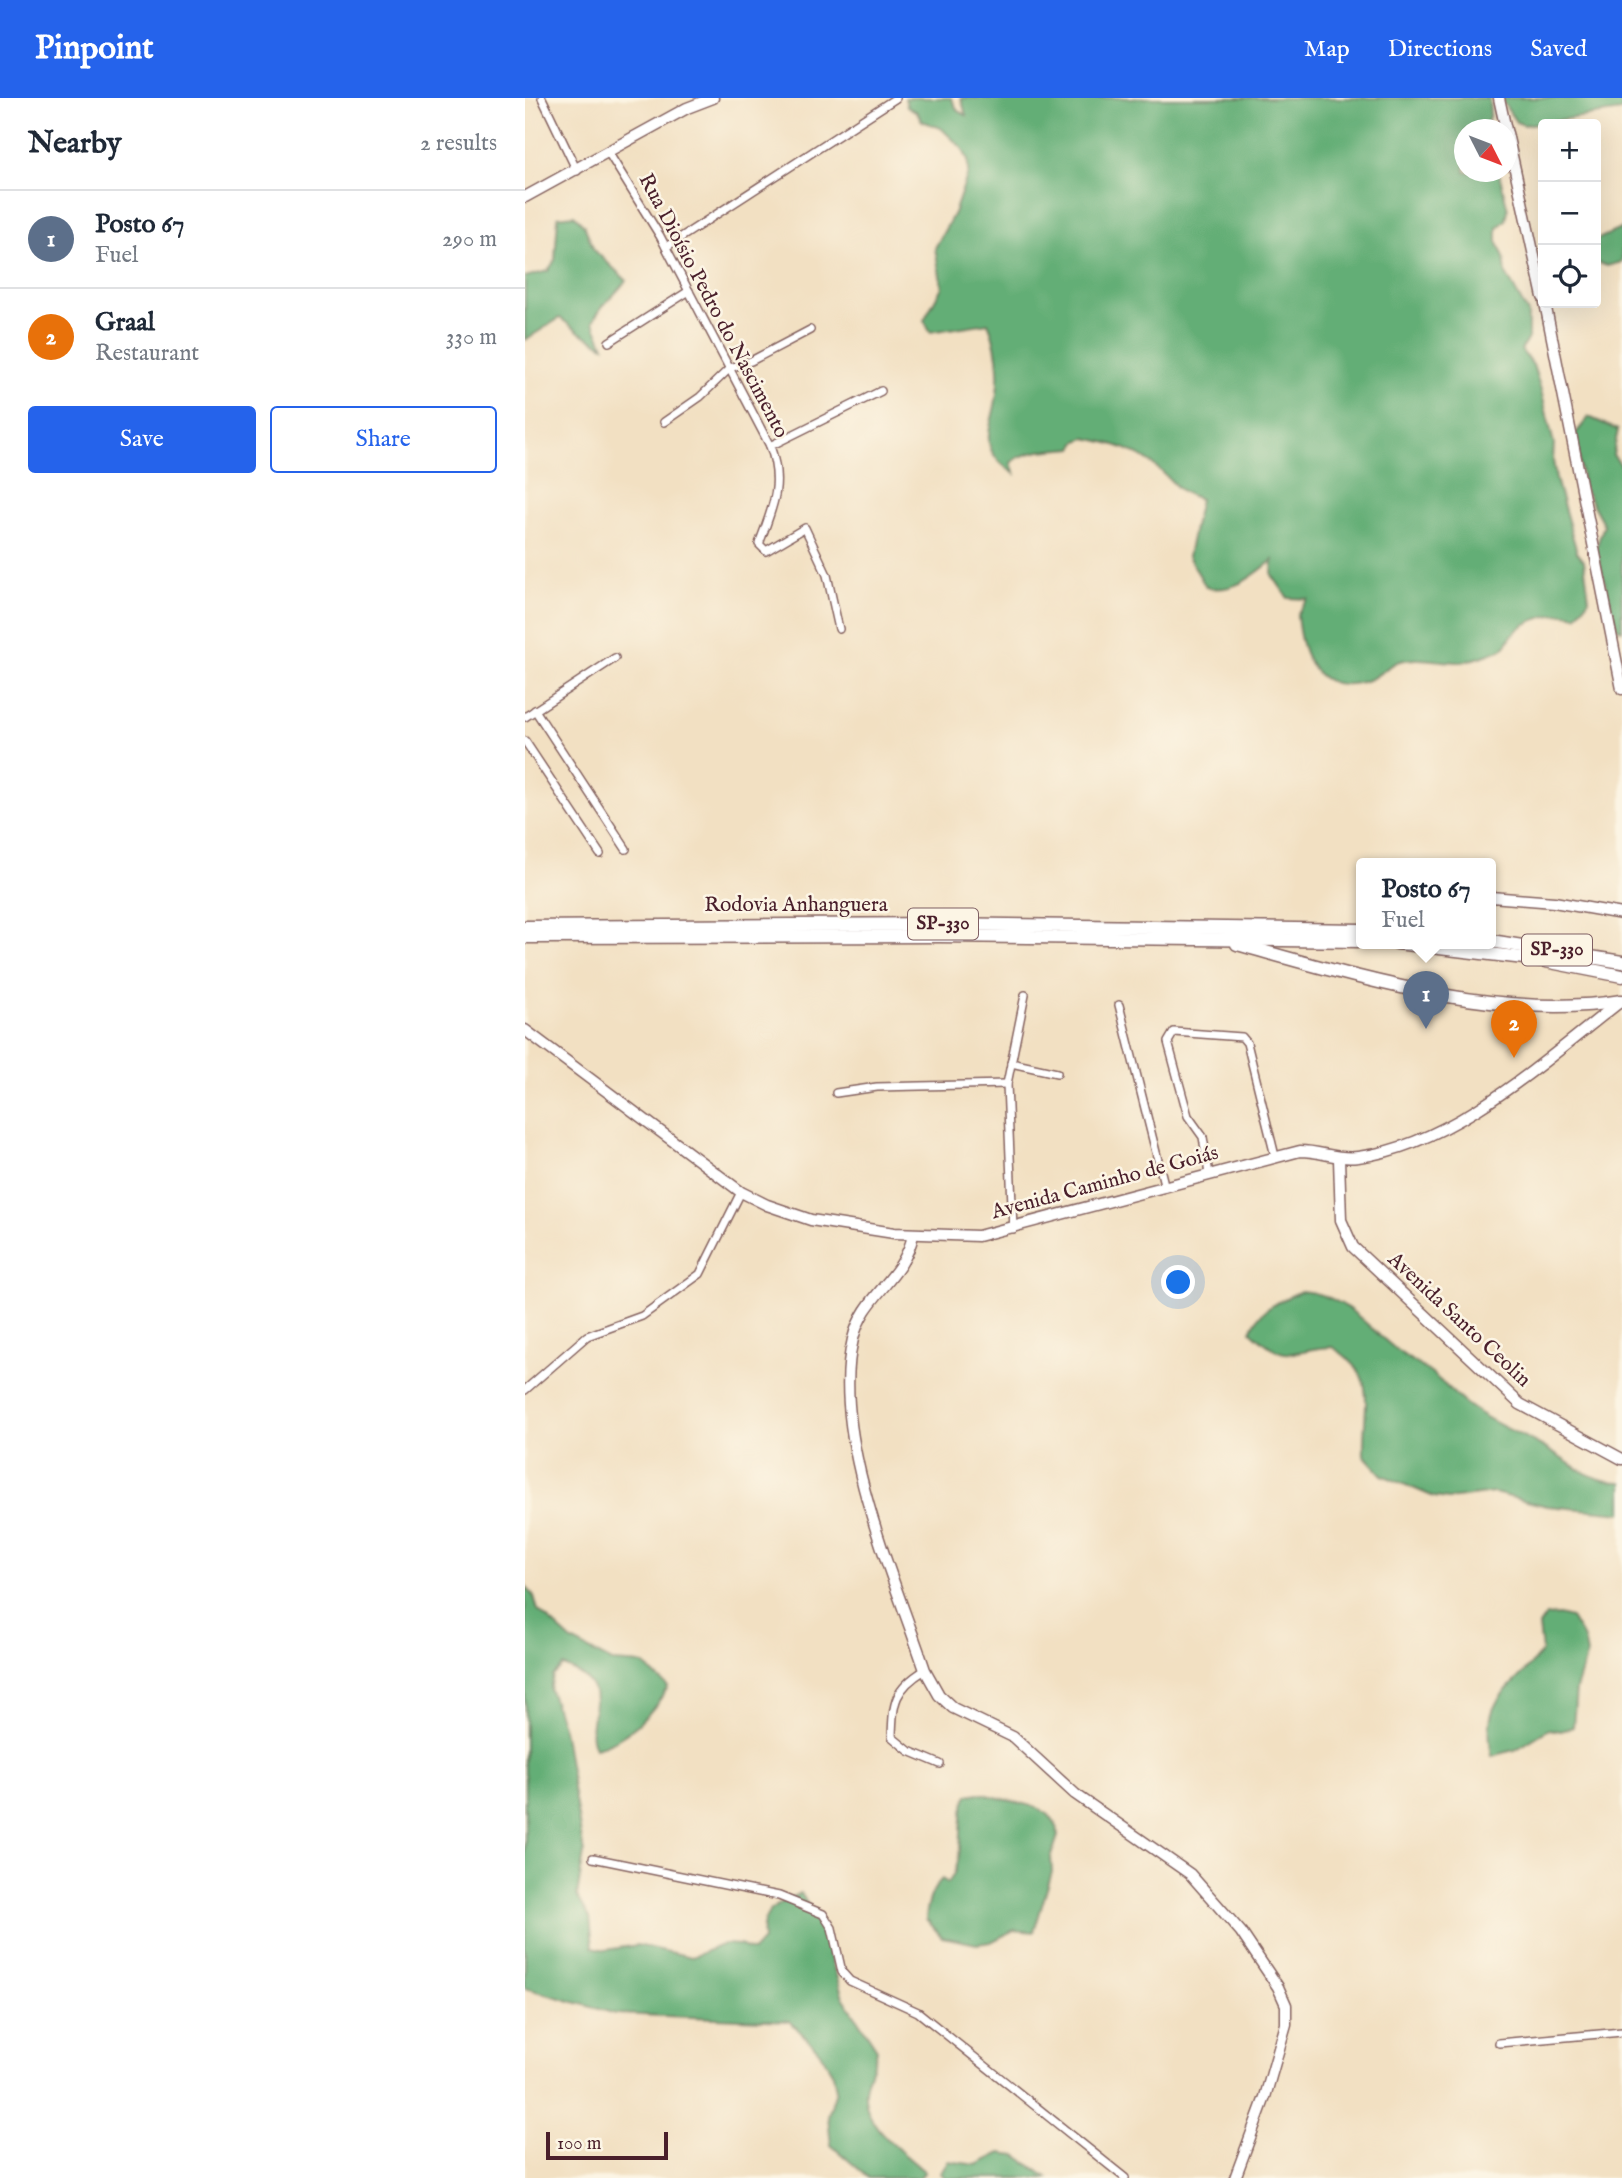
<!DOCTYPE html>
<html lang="en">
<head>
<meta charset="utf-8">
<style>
	body { margin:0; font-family:"IM FELL English",serif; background:#f6f6f7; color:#1f2937 }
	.controls { position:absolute; right:21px; top:21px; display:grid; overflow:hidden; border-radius:7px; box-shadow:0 7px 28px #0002 }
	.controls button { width:63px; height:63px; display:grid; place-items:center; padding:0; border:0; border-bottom:2px solid #e0e1e3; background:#fff; color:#1f2937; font:35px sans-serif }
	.compass { position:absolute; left:929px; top:21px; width:63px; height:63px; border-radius:50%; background:#fff; box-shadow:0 7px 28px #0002; rotate:132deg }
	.scale { position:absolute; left:21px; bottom:18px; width:122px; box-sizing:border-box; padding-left:7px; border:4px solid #4a1f2b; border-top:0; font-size:19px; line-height:24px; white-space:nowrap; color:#4a1f2b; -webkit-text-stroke:5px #fcf5e5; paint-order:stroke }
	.you { position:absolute; left:654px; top:1185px; width:24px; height:24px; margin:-18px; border:5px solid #fff; border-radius:50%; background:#1a73e8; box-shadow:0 0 0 10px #1a73e833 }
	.badge { display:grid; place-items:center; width:46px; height:46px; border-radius:50%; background:#2563eb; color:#fff; font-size:23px; font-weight:700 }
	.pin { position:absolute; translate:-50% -58px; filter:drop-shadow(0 2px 4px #0008) }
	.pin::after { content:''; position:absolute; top:37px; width:24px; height:21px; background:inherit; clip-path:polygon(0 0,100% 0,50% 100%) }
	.popup { position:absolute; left:831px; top:760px; width:140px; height:91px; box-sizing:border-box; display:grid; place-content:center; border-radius:7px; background:#fff; filter:drop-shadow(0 2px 5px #0005); font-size:23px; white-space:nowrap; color:#747a83 }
	.popup b { font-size:26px; color:#1f2937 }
	.popup::after { content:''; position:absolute; left:50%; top:100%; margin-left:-14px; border:14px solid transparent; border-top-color:#fff }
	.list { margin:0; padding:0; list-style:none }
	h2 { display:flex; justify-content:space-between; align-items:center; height:91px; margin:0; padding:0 28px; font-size:30px }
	h2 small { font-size:23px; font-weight:400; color:#747a83 }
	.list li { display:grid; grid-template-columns:46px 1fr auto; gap:21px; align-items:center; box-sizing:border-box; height:98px; padding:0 28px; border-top:2px solid #e0e1e3 }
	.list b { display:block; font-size:26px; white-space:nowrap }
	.list p { margin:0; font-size:23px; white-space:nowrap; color:#747a83 }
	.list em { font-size:23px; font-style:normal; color:#747a83 }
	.actions { display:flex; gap:14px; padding:21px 28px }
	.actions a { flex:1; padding:16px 0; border:2px solid #2563eb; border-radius:7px; text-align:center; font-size:24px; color:#2563eb }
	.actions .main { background:#2563eb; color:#fff }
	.icon { flex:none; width:38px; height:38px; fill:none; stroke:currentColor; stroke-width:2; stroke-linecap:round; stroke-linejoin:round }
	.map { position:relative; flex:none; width:1097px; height:2080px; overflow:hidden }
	header { display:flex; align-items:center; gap:42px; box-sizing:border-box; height:98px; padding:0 35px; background:#2563eb; color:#fff }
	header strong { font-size:33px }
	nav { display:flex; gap:38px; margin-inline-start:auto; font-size:24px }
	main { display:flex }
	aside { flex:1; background:#fff }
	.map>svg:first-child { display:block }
	.forest { fill:#63ae76; stroke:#566650; stroke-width:2 }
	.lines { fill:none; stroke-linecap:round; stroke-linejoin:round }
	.street-casing { stroke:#856360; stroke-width:10 }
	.secondary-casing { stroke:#856360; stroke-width:13 }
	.primary-casing { stroke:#856360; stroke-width:13 }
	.highway-casing { stroke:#856360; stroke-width:15 }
	.street { stroke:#fff; stroke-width:7 }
	.secondary { stroke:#fff; stroke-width:10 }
	.primary { stroke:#fff; stroke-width:10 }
	.highway { stroke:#fff; stroke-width:12 }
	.labels { text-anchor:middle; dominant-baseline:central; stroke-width:5; stroke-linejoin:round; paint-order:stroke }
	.shield { fill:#fcf5e5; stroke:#7f5f63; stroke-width:2 }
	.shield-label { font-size:19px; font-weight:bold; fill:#4a1f2b }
	.street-label { font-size:21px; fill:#4a1f2b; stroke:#fcf5e5 }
</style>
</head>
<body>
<header>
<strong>Pinpoint</strong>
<nav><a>Map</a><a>Directions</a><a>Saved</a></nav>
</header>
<main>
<aside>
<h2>Nearby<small>2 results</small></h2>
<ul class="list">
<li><span class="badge" style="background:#5c6f8a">1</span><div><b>Posto 67</b><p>Fuel</p></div><em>290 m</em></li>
<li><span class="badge" style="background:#e8710a">2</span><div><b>Graal</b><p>Restaurant</p></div><em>330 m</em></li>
</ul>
<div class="actions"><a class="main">Save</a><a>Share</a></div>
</aside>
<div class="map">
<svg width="1097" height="2080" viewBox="0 0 1097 2080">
	<rect width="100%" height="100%" fill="#fcf5e5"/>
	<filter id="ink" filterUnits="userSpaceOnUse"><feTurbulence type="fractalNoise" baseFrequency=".0143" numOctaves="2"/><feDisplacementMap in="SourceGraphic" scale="14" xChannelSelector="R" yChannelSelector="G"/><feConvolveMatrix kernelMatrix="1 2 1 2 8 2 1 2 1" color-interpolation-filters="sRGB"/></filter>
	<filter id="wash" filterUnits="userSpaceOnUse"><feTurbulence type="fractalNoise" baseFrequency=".00686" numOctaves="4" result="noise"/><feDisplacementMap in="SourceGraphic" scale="28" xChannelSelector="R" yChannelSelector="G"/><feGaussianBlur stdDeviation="1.57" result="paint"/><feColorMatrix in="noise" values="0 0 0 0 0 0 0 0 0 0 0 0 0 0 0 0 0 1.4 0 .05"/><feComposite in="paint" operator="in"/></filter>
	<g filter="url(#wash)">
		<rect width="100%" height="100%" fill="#f2e0c2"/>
		<g class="forest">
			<path d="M 380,0 L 426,0 L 433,13 L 441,17 L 436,0 L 964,0 L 965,16 L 960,31 L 940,32 L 940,74 L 974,75 L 983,112 L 981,122 L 972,130 L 972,143 L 979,159 L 981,176 L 1003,215 L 1003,240 L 996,252 L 1008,267 L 1016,292 L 1029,346 L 1028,362 L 1031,381 L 1052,454 L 1059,463 L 1064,501 L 1052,518 C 1034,512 1001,521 988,536 C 983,542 982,549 975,552 C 963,556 945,564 934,564 C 915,564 893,558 875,563 C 862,567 855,578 843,582 C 791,600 775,557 772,516 L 783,501 L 763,500 L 747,477 L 748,462 C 728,478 708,496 681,489 L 663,458 L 675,401 C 650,392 654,389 636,373 C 614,353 589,345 560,340 L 553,343 L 548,350 C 529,352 500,351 486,365 L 490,376 C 448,349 468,332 472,295 C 475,274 472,245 463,225 L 405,234 L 399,222 L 417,189 L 410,150 L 429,115 L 443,75 L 443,62 L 437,50 L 416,30 L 397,23 L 392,14 L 382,8 Z"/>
			<polygon points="975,0 1097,0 1097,13 999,27 991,24"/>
			<path d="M 49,117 L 59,127 L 69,152 L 101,182 C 91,198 75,206 68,224 L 79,248 L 57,236 L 35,220 L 0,242 L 0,179 L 23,173 L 30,162 L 33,119 Z"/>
			<polygon points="1097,130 1097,164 1082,168 1071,164 1071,142"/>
			<polygon points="1064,319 1093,332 1088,357 1097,368 1097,532 1092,530 1071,450 1079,427 1058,389 1051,335"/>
			<path d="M 776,1193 C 822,1197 839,1227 873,1253 C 886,1263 901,1270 913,1281 C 924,1290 933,1301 945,1309 C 966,1324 988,1333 1011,1345 C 1039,1359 1063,1385 1097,1384 L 1097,1415 L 1022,1408 L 969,1395 L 923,1401 L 909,1399 L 857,1377 L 839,1357 C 837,1308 856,1278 807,1249 C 762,1251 765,1269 726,1233 C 735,1209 754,1204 776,1193 Z"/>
			<path d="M 0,1487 L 9,1499 L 13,1512 L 47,1543 L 87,1564 L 118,1566 L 143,1589 C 127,1616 101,1643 70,1650 C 55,1618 95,1590 38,1568 L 28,1578 L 25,1592 L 38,1631 L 59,1755 L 52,1798 L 65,1820 L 68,1849 L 81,1852 L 112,1847 L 167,1859 L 199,1846 L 215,1847 L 228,1853 L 238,1842 C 234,1813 252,1806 276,1795 L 296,1830 L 318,1899 L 352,1951 C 350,1966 341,1978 340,1993 C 337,2028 376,2052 400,2074 L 394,2080 L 344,2080 L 306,2047 L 303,2018 L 311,1992 L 308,1976 L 294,1953 L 265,1923 L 91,1916 L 0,1890 Z"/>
			<path d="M 1034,1517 L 1046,1520 L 1059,1541 L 1062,1556 L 1051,1591 L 1048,1629 L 1036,1633 L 1024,1631 L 990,1652 L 967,1658 C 955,1596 986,1596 1017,1553 L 1014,1528 L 1021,1518 Z"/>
			<path d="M 454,1695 L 511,1709 L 524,1717 L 531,1727 L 533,1738 L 526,1759 L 527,1774 L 509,1834 L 489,1832 L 466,1844 L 452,1846 L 417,1839 L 401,1821 C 402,1807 406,1792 417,1781 L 423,1785 C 443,1760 430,1724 443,1697 Z"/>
			<polygon points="476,2055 491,2057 523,2080 421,2080 415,2075 423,2063 452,2067"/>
		</g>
	</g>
	<g filter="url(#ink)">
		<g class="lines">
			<g class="street-casing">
				<g id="street">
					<polyline points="17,0 52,73"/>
					<path d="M 83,54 L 135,138 L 245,348 C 259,386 248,409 234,446 L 241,453 L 280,430 L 302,477 L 314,531"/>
					<polyline points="141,149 371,0"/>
					<polyline points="84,244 164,193"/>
					<polyline points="205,270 226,263 285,232"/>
					<polyline points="139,324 175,299 205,270"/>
					<polyline points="245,348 356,293"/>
					<polyline points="10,612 101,751"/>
					<polyline points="0,619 90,560"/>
					<polyline points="0,643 75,756"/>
					<polyline points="594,907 640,1090"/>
					<polyline points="486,965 532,975"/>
					<polyline points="311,995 352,989 482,986"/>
					<polyline points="684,1076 678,1039 663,1018 643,944 649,934 717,939 722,945 750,1058"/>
					<polyline points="488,1131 482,986 500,897"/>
					<polyline points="0,1292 62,1238 117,1218 175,1176 216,1094"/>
					<path d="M 400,1572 C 369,1591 368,1604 367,1639 L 384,1653 L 415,1666"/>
					<polyline points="68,1760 254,1798 298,1816 307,1830 317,1874 325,1883 393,1914 600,2080"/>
					<polyline points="974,1945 1097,1934"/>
				</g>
			</g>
			<g class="secondary-casing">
				<g id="secondary">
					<polyline points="974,0 981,32"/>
					<polyline points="982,35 1018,199"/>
					<polyline points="1020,205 1097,591"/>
					<polyline points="966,799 1029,804 1097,816"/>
					<path d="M 0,932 L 216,1094 L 242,1107 L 286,1122 L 369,1135 L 453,1138 L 775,1053 C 796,1053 812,1062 833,1059 C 929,1047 1021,961 1096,903"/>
					<polyline points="814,1061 816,1122 828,1149 995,1306 1097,1361"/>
					<path d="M 388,1137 C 379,1181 338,1197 328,1241 C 305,1337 369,1479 400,1572 L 414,1597 L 428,1610 L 488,1639 L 550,1696 L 665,1776 L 716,1834 L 753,1889 L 761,1907 L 761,1926 L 740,1999 L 710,2080"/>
				</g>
			</g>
			<g class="primary-casing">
				<polyline id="primary" points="0,99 162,10 188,0"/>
			</g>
			<g class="highway-casing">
				<g id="highway">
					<polyline points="0,829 415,826 836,832"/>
					<polyline points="0,839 415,838 836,843"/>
					<polyline points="966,843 1097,864"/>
					<polyline points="872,845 1015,862 1097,878"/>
					<path d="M 712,846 C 832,879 972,923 1097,903"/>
				</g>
			</g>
			<use href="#street" class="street"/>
			<use href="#secondary" class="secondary"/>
			<use href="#primary" class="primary"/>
			<use href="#highway" class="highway"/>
		</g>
	</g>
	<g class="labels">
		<g class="shield">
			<rect x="383" y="810.5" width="70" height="31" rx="5"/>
			<rect x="997" y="836.5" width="70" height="31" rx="5"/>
		</g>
		<g class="shield-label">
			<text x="418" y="826">SP-330</text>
			<text x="1032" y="852">SP-330</text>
		</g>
		<g class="street-label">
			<text transform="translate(188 208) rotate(62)">Rua Dioísio Pedro do Nascimento</text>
			<text x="271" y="807">Rodovia Anhanguera</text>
			<text transform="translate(580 1085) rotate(-15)">Avenida Caminho de Goiás</text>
			<text transform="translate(934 1222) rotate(43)">Avenida Santo Ceolin</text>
		</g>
	</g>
</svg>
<div class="controls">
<button>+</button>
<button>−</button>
<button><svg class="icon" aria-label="locate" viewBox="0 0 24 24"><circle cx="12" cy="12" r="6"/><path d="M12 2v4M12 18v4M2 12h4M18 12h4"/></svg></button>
</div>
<svg class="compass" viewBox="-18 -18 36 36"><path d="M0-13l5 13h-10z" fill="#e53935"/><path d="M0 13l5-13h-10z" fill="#747a83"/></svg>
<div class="scale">100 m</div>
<div class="you"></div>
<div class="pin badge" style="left:901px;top:931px;background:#5c6f8a">1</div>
<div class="popup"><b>Posto 67</b>Fuel</div>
<div class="pin badge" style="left:989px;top:960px;background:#e8710a">2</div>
</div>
</main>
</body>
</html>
